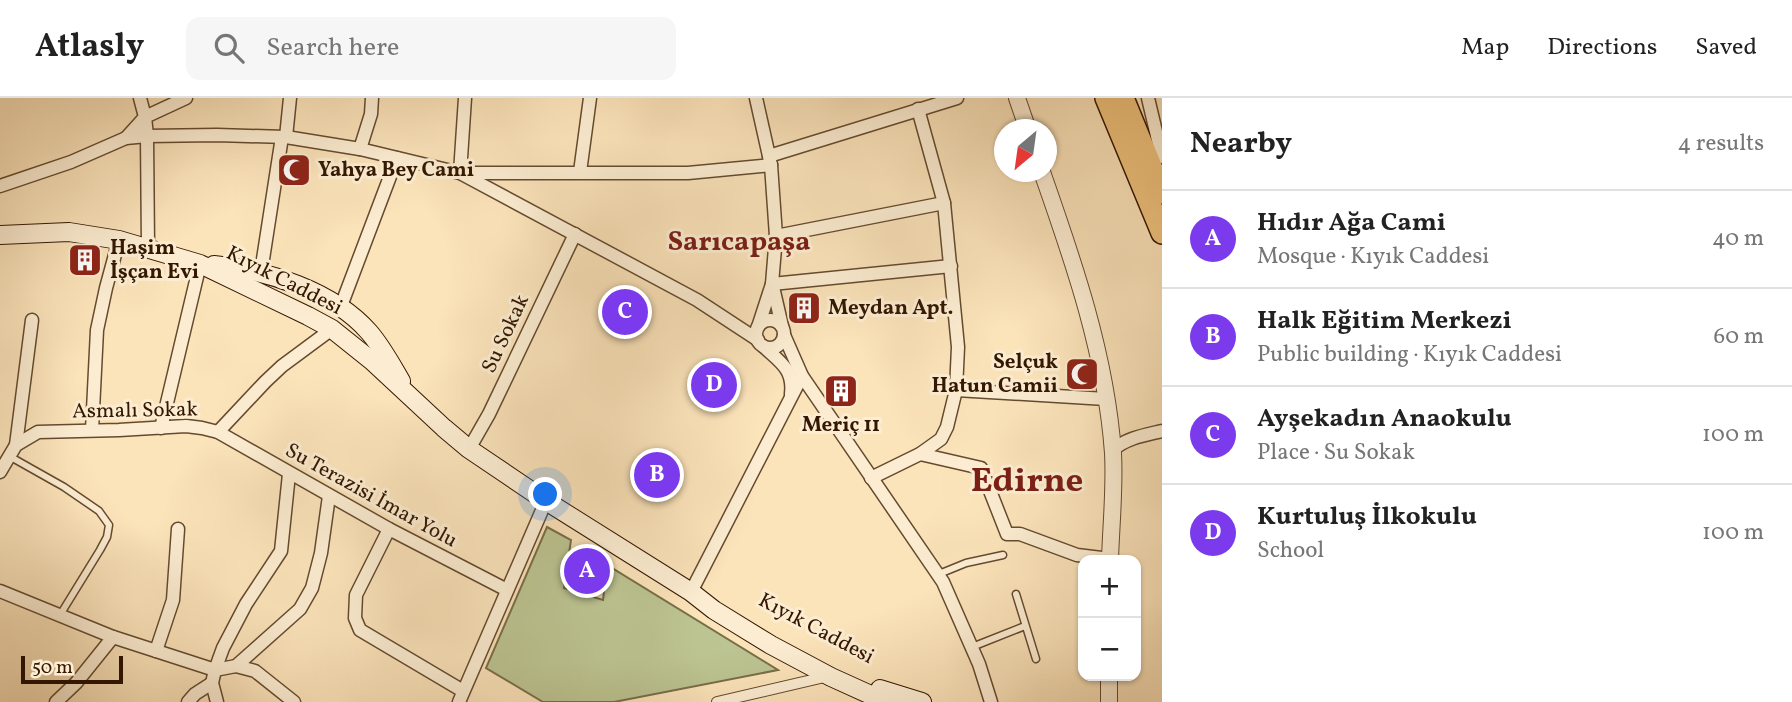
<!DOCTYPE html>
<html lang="en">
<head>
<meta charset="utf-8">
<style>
	body { margin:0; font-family:Vollkorn,serif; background:#f6f6f6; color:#222 }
	.controls { position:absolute; right:21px; bottom:21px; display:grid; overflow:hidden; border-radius:14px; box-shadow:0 2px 5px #0004 }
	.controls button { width:63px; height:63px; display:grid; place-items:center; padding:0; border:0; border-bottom:2px solid #e0e0e0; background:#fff; color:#222; font:35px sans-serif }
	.compass { position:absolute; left:994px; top:21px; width:63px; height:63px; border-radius:50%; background:#fff; box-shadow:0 2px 5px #0004; rotate:209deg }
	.scale { position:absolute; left:21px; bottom:18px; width:102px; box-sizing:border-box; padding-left:7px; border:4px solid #331701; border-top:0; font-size:19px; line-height:24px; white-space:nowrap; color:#331701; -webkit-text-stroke:5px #fcedd2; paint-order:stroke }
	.you { position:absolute; left:546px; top:397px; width:24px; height:24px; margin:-18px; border:5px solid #fff; border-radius:50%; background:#1a73e8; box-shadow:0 0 0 10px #1a73e833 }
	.badge { display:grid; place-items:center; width:46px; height:46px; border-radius:50%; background:#7c3aed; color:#fff; font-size:23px; font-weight:700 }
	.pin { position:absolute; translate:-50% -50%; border:4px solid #fff; box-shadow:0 2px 7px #0006 }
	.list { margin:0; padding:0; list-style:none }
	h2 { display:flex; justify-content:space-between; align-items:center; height:91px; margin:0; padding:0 28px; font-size:30px }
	h2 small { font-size:23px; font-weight:400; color:#767676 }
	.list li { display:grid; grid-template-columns:46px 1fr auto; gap:21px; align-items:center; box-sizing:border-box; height:98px; padding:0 28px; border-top:2px solid #e0e0e0 }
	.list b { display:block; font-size:26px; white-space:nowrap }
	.list p { margin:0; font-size:23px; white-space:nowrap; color:#767676 }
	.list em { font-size:23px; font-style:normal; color:#767676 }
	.icon { flex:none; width:38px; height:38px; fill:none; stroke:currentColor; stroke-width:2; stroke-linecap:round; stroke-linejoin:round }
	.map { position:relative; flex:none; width:1162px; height:604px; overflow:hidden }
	header { display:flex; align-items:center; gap:42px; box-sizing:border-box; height:98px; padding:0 35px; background:#fff; border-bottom:2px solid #e0e0e0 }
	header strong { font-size:33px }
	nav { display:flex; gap:38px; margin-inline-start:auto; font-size:24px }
	.search { width:490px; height:63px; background:#f6f6f6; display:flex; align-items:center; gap:18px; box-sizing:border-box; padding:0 24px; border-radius:14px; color:#767676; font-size:26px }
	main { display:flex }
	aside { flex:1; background:#fff }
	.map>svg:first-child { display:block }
	.green { fill:#bcc492; stroke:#786e4a; stroke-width:2 }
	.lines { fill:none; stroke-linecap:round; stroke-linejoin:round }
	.service-casing { stroke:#654a2f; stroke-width:9 }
	.pedestrian-casing { stroke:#654a2f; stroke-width:12 }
	.minor-casing { stroke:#654a2f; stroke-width:15 }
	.tertiary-casing { stroke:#654a2f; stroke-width:18 }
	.secondary-casing { stroke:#331701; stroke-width:20 }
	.primary-casing { stroke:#331701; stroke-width:24 }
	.service { stroke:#fcedd2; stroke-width:6 }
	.pedestrian { stroke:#fcedd2; stroke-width:10 }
	.minor { stroke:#fcedd2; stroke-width:12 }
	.tertiary { stroke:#fcedd2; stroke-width:16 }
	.secondary { stroke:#fcedd2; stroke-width:18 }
	.primary { stroke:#eec27d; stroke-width:21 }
	.labels { text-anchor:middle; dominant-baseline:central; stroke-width:6; stroke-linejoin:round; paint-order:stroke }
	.poi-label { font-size:21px; font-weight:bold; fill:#331701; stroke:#fcedd2; text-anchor:start }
	.street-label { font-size:21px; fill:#331701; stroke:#fcedd2 }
	.district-label { font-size:28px; font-weight:bold; fill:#7a1f14; stroke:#fcedd2 }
	.town-label { font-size:35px; font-weight:bold; fill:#7a1f14; stroke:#fcedd2 }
</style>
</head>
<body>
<header>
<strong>Atlasly</strong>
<div class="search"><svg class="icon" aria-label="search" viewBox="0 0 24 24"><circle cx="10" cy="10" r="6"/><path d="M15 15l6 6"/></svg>Search here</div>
<nav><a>Map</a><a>Directions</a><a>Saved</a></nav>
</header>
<main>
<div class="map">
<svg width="1162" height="604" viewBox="0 0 1162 604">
	<rect width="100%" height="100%" fill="#fbe3ba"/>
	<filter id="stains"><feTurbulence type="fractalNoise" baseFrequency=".00286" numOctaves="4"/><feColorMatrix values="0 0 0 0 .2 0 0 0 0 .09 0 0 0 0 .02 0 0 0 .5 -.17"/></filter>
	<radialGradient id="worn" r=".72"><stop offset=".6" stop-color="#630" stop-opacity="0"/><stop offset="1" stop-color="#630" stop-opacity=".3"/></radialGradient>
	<polygon class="green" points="547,429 571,442 564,490 603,502 607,467 778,572 614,604 543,604 486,570"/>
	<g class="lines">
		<g class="service-casing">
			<g id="service">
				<polyline points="9,358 64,389 99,413 109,427 107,439 100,452 60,517"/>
				<polyline points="939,476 966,465 1003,457"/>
				<polyline points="1016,496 1036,561"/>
				<polyline points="972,549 1025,528"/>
			</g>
		</g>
		<g class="pedestrian-casing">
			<polyline id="pedestrian" points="717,604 829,578"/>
		</g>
		<g class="minor-casing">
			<g id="minor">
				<polyline points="465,0 460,75 697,202 758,242"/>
				<polyline points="756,0 771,67 776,138 772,186 758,229"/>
				<polyline points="1148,0 1162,59"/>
				<polyline points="286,39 290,0"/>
				<polyline points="126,40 145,19 140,0"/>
				<polyline points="360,51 371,16 372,0"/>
				<polyline points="769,58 957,0"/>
				<polyline points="580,74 590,0"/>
				<polyline points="0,88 71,64 126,40 147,38 217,37 286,39 360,51 460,75 688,75 771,67"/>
				<polyline points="776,138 944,105"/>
				<polyline points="148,150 147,38 145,19 186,0"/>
				<polyline points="261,174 282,39"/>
				<polyline points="772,186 951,168"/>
				<polyline points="773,189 782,228"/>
				<polyline points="341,208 397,60"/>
				<circle cx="770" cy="236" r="14"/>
				<polyline points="784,237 802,278 943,484 979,566 991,604"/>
				<path d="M 763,248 C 780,264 794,271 791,296"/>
				<polyline points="956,292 1106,301"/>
				<polyline points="161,330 200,166"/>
				<polyline points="92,332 97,232 106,190 119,142"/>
				<polyline points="218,334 265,284 282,268 332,231"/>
				<polyline points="16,347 32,222"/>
				<polyline points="469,351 489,316 575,136"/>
				<path d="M 1113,352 C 1126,340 1145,337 1162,333"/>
				<polyline points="920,356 981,370 1007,436 1020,436 1077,457 1110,461"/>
				<polyline points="0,374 16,347 38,334 119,332 186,328 202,330 218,334 389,431 507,492"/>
				<polyline points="871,380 920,356 941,341 947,329 956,292 958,249 944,105 918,11"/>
				<polyline points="389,431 356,497 355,520 360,532 463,593"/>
				<polyline points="0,493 113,539 215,572 236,568 300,511 312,490 321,455 329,398"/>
				<polyline points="691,494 802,278"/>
				<polyline points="156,553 173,502 178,431"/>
				<polyline points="236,568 255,573 294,604"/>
				<polyline points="56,604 76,585 113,539"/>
				<polyline points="188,604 195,596 212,585"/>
				<polyline points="217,604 212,585 215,572 223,550 246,506 281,453 289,376"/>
				<polyline points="459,604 546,403"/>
			</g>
		</g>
		<g class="tertiary-casing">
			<g id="tertiary">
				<polyline points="1017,0 1028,32"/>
				<path d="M 1042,74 C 1074,165 1106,257 1113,355 C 1115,390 1111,427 1110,462"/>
				<polyline points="1109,604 1109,578"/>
			</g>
		</g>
		<g class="secondary-casing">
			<g id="secondary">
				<polyline points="0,137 69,134 119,142 200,166 308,218 332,231 372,263 444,330 469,351 546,403 691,494 714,512 771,547 831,579 873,598 891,604"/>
				<path d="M 214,167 C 267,172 333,193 369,234 C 382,249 391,266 401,283"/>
				<polyline points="880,591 922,604"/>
			</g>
		</g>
		<g class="primary-casing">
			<g id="primary">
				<polyline points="1106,0 1162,135"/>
				<polyline points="1123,0 1162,95"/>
			</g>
		</g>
		<use href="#service" class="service"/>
		<use href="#pedestrian" class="pedestrian"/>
		<use href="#minor" class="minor"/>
		<use href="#tertiary" class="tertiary"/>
		<use href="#secondary" class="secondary"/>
		<use href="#primary" class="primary"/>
	</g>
	<defs>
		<g id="mosque-square" transform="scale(1.75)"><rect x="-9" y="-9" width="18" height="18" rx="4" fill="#8f2418" stroke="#fcedd2"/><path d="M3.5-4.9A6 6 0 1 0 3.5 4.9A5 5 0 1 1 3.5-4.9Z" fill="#fff"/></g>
		<g id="building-square" transform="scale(1.75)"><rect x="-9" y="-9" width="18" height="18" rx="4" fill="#8f2418" stroke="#fcedd2"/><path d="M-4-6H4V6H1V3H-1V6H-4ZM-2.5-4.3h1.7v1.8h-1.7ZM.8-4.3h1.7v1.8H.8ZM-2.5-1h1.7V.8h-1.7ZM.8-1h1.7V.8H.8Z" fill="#fff"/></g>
	</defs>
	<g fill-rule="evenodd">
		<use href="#mosque-square" x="294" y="72"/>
		<use href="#building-square" x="85" y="162"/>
		<use href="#building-square" x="804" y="210"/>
		<use href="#mosque-square" x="1082" y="276"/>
		<use href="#building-square" x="841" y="293"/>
	</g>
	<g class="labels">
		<g class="poi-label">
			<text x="318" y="72">Yahya Bey Cami</text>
			<text x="110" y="150">Haşim<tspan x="110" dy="24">İşçan Evi</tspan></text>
			<text x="828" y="210">Meydan Apt.</text>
			<text x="1058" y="264" text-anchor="end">Selçuk<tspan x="1058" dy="24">Hatun Camii</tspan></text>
			<text x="841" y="327" text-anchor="middle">Meriç 11</text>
		</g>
		<g class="street-label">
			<text transform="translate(284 183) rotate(27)">Kıyık Caddesi</text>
			<text transform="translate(506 236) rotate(-65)">Su Sokak</text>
			<text transform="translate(135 313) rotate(-1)">Asmalı Sokak</text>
			<text transform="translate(371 398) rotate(29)">Su Terazisi İmar Yolu</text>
			<text transform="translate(816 531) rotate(28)">Kıyık Caddesi</text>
		</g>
		<g class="district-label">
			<text x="739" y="144">Sarıcapaşa</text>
		</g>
		<g class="town-label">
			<text x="1027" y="384">Edirne</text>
		</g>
	</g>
	<rect width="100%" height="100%" filter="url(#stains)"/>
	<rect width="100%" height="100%" fill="url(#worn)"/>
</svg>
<div class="controls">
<button>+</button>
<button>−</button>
</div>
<svg class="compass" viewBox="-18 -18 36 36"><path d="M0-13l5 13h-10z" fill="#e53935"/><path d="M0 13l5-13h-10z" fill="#767676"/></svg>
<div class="scale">50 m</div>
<div class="you"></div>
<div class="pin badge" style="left:587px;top:473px">A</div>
<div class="pin badge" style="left:657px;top:377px">B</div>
<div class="pin badge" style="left:625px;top:214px">C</div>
<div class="pin badge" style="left:714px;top:287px">D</div>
</div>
<aside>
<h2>Nearby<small>4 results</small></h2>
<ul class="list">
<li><span class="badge">A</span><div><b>Hıdır Ağa Cami</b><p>Mosque · Kıyık Caddesi</p></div><em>40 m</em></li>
<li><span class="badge">B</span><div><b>Halk Eğitim Merkezi</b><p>Public building · Kıyık Caddesi</p></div><em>60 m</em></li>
<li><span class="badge">C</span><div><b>Ayşekadın Anaokulu</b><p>Place · Su Sokak</p></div><em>100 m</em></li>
<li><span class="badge">D</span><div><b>Kurtuluş İlkokulu</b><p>School</p></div><em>100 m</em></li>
</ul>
</aside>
</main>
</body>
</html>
